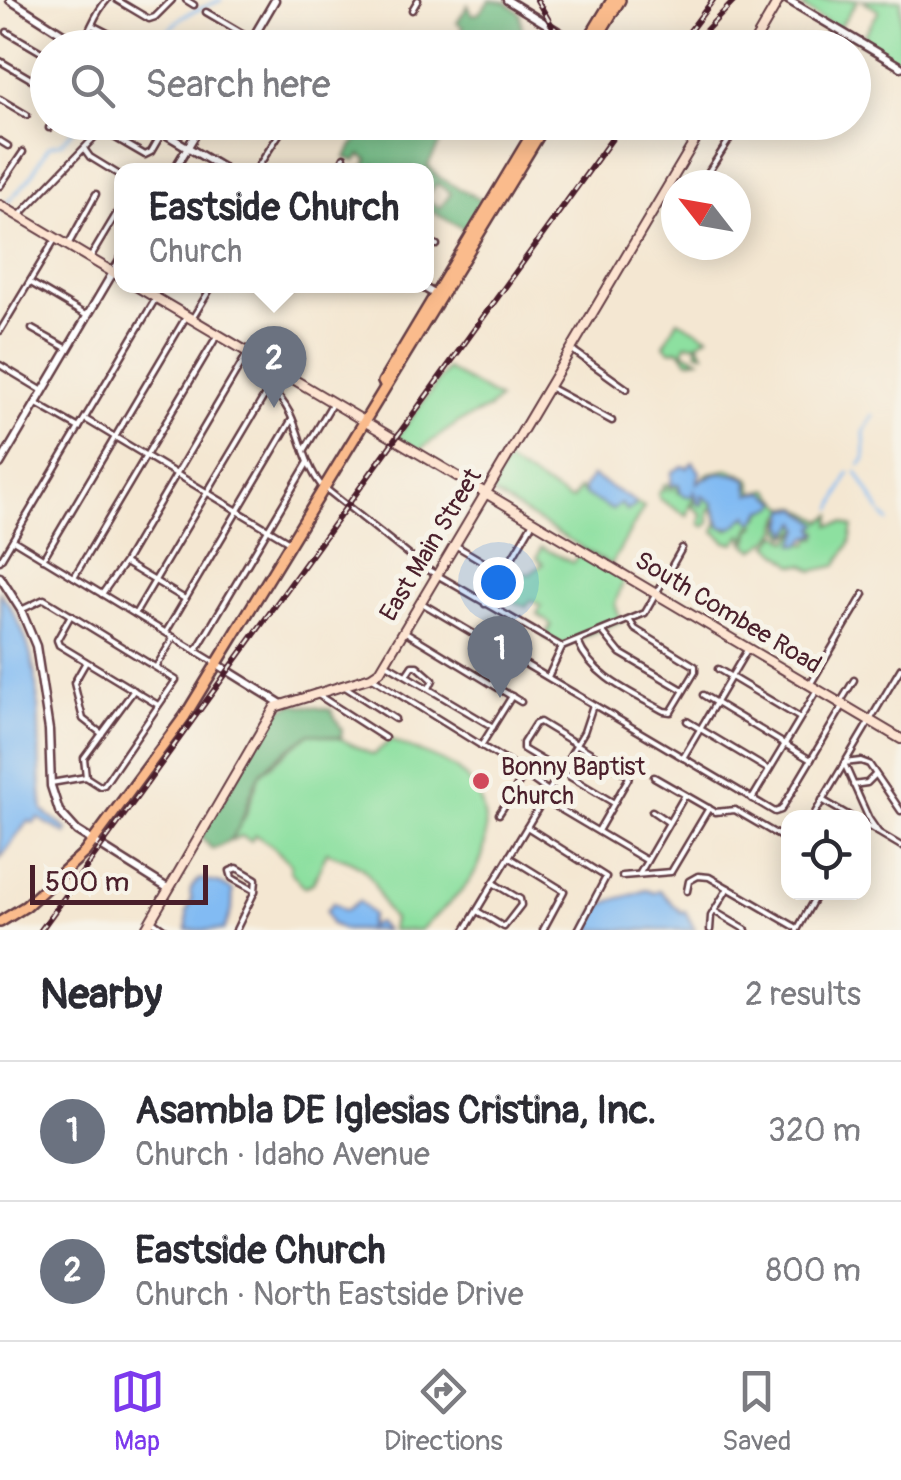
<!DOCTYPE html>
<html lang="en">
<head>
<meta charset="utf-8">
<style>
	body { margin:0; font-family:Pangolin,sans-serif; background:#f7f7f7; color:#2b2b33 }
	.controls { position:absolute; right:30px; bottom:30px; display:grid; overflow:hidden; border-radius:20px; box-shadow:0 5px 25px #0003 }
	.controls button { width:90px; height:90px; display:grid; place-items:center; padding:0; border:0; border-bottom:2px solid #e1e1e2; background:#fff; color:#2b2b33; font:50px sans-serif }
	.compass { position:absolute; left:661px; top:170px; width:90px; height:90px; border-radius:50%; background:#fff; box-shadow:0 5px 25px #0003; rotate:301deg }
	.scale { position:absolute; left:30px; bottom:25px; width:178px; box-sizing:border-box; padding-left:10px; border:5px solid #4a1f2b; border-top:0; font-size:28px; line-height:35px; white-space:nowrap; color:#4a1f2b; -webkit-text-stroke:8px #f7f3e8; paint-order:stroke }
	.you { position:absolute; left:498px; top:582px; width:35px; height:35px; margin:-25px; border:8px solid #fff; border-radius:50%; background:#1a73e8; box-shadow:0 0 0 15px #1a73e833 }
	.badge { display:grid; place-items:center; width:65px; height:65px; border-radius:50%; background:#7c3aed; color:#fff; font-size:32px; font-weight:700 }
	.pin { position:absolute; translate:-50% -82px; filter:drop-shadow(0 2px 5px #0008) }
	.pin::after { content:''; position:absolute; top:52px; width:35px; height:30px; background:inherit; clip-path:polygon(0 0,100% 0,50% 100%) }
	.popup { position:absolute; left:114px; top:163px; width:320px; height:130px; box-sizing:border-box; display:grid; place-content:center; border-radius:20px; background:#fff; filter:drop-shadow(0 2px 8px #0005); font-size:32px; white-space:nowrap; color:#7c7c81 }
	.popup b { font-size:38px; color:#2b2b33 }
	.popup::after { content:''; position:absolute; left:50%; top:100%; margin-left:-20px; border:20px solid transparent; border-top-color:#fff }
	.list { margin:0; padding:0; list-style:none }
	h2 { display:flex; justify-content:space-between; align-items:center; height:130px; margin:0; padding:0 40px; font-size:42px }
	h2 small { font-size:32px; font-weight:400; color:#7c7c81 }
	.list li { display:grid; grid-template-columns:65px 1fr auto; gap:30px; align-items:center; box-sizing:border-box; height:140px; padding:0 40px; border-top:2px solid #e1e1e2 }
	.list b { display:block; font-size:38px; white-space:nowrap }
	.list p { margin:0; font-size:32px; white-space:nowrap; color:#7c7c81 }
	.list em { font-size:32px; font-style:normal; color:#7c7c81 }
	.icon { flex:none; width:55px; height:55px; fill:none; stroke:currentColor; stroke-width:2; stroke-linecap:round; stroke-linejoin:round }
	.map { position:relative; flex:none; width:901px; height:930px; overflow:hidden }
	.search { position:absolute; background:#fff; box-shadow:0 5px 25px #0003; left:30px; right:30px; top:30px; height:110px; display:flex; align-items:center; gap:25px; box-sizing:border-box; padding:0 35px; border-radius:55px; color:#7c7c81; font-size:38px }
	.sheet { height:410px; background:#fff }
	nav { display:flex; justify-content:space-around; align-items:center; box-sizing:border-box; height:140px; border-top:2px solid #e1e1e2; background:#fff; font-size:28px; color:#7c7c81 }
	nav a { display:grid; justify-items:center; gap:5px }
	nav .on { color:#7c3aed }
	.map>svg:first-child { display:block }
	.green { fill:#8de0a0; stroke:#6c8066; stroke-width:2.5 }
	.forest { fill:#72be86; stroke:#5e6e58; stroke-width:2.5 }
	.water { fill:#82bbf3; stroke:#666d8f; stroke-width:2.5 }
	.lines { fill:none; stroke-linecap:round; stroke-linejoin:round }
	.stream { stroke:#82bbf3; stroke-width:2.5 }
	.minor-casing { stroke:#643d44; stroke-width:9 }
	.tertiary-casing { stroke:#643d44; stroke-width:11 }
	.secondary-casing { stroke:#643d44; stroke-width:12 }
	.primary-casing { stroke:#643d44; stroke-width:14 }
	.minor { stroke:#fff; stroke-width:4 }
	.tertiary { stroke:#fff; stroke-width:6 }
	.secondary { stroke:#fde4d1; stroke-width:8 }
	.primary { stroke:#fabb8c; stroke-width:9 }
	.rail-casing { stroke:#4a1f2b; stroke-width:6 }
	.rail { stroke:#f7f3e8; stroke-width:2.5; stroke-dasharray:8; stroke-linecap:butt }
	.poi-dot { fill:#d1495b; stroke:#f7f3e8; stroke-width:4 }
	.labels { text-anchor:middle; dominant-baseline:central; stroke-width:10; stroke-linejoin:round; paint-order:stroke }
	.street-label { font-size:25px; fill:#4a1f2b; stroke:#f7f3e8 }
	.poi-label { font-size:25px; fill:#4a1f2b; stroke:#f7f3e8; text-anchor:start }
</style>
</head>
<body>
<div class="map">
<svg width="901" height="930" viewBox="0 0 901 930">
	<rect width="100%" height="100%" fill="#f7f3e8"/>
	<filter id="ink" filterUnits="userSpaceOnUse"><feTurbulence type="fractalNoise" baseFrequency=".01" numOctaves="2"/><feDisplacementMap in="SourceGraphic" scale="20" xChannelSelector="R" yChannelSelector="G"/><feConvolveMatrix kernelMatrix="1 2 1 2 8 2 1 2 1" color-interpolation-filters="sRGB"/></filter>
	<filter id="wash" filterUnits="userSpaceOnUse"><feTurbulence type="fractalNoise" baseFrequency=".0048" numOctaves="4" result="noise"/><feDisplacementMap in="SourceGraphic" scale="40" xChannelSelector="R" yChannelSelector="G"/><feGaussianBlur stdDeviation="2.25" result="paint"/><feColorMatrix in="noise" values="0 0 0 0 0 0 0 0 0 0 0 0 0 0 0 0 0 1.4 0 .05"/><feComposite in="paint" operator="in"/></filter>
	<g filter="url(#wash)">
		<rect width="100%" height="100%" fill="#f4e7d2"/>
		<g class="green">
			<polygon points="808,0 858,0 838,29 803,8"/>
			<polygon points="862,0 901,0 901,66 860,42 879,11"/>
			<polygon points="678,320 708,336 698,343 704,353 698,352 696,344 686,344 684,352 699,359 688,361 679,349 671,351 664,345"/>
			<polygon points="447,369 499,399 488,409 459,422 419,450 397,437"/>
			<path d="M 506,462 L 568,499 L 572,500 L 579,489 C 593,501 618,506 635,506 L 635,502 L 644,507 L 611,565 L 488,491 Z"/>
			<path d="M 730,469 L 751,479 L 754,493 L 769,489 L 786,507 L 799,507 L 823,521 L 832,515 L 830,525 L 844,523 L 853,527 L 850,543 L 836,566 L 813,571 L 805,565 L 793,565 L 769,545 L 779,534 L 789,541 L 800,529 L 787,536 L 782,530 L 783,518 L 788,532 L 798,524 L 801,528 L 795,544 L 809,544 L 812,537 L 817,538 L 819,532 L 814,528 L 819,524 C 805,511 787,500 779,522 C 778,524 779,527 778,530 C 773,539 763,545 754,550 L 748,546 L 750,531 L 757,524 L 750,527 L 745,543 L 742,535 L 735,543 L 726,542 L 714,531 L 718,522 L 713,509 L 709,509 L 709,523 L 705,527 L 700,524 L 702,514 L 693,507 L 693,499 L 687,516 L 660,499 L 658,494 L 661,489 L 666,490 L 663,485 L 667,484 L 672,490 L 675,484 L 678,485 L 678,493 L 691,496 L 694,490 L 696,502 L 701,505 L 699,498 L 702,500 L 703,495 L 708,500 L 713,492 L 715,499 L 710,501 L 720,521 L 719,525 L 728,530 L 746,515 L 751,521 L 760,517 L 764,510 L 775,507 L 778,502 L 763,493 L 754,495 L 748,492 L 750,485 L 747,479 C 727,473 715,470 697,483 L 709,473 Z"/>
			<polygon points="541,547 573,563 581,550 625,577 615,604 621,621 561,646 544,637 551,625 537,614 541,606 531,600 526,607 506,598 509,580 516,572 530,574 543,564 537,558"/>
			<path d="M 310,733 L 341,739 L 373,755 L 391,740 C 413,751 443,757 461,773 C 491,800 493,849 470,880 C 457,899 437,914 420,930 L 391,930 L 393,919 C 379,905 378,882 364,870 C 355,861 338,857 327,852 L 313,883 L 304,887 L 290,871 L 291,864 L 271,845 L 255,835 L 251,841 L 241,836 L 230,841 L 245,817 L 260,774 Z"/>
		</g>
		<g class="forest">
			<polygon points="490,0 506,2 520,13 523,39 529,43 526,47 458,47 463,27 457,23 468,5 471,14 478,14"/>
			<polygon points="353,123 420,123 439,129 443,138 428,165 438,177 486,203 468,231 427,209 427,199 440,208 451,193 437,184 427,195 426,170 384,170 375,165 368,170 364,168 368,160 361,155 356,161 345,158 363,130"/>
			<path d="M 294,704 L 331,710 L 342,730 L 341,738 L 310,733 C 295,746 273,757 261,773 C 242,799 248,840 212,849 L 201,837 L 268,722 L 281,709 Z"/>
		</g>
		<g class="water">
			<path d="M 693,462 L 700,472 L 697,483 C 713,471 729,470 747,479 L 750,494 L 765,492 L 779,502 L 775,507 L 763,510 L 755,521 L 751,521 L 748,515 L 733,528 L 721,527 L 713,503 L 702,496 L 703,504 L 698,504 L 694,490 L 693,496 L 686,496 L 680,492 L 679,485 L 671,485 L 672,472 L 683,466 L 687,468 Z"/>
			<polygon points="592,476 635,502 635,506 627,511 621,504 612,510 584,494 584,487"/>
			<polygon points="798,508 819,524 814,528 818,534 808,537 800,545 794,544 801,529 798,522 789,533 784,525 787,509"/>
			<path d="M 0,592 C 53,662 33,733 43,811 L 68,830 L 66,834 L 38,818 L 34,823 L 28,821 L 0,859 Z"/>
			<path d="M 200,879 L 221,884 L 233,891 L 232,909 L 224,930 L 187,930 L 187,911 L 192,900 C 188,890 192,885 200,879 Z"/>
			<path d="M 646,890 L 655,893 L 660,890 L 681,912 L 685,911 L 695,930 L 590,930 C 591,896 625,900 646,890 Z"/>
			<polygon points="359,901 372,915 368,927 377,922 385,930 345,930 331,924 326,911 333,903 345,911"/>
		</g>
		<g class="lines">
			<g class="stream">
				<polyline points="150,48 183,16 221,0"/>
				<polyline points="0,210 29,179 49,146 61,143 80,122"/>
				<polyline points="860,465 865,459 864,432 873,415"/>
				<polyline points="857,472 880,511"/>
				<polyline points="833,509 849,472"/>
				<polyline points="882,514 888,521"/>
			</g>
		</g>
	</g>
	<g filter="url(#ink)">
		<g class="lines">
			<g class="minor-casing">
				<g id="minor">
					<polyline points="117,0 149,19 155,17 172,0"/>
					<polyline points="186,0 194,5"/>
					<polyline points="412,10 418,0"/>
					<polyline points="206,12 252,39"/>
					<polyline points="92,25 119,39 123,48"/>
					<polyline points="7,32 48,56"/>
					<polyline points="183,39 196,48"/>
					<path d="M 82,43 C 92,28 94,14 107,0"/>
					<polyline points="0,61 41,85 48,86"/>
					<polyline points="0,99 27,115"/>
					<polyline points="49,128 54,122"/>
					<polyline points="102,130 145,155 151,152 162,133"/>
					<polyline points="0,141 8,146"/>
					<polyline points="85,150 90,157 121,176"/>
					<polyline points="256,170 287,122"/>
					<polyline points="338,170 344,157"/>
					<polyline points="352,170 355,165"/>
					<polyline points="700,185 729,140 728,133 709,122"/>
					<polyline points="0,186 23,152"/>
					<polyline points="19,216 109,122"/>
					<polyline points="426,241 437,245"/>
					<polyline points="68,245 96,194"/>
					<polyline points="90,258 121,206"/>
					<polyline points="31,283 87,316"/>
					<polyline points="192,319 212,286"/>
					<polyline points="32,329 68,349"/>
					<polyline points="0,331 54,241"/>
					<polyline points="571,349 627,389"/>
					<polyline points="0,365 43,391"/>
					<polyline points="549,387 612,421"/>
					<path d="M 270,389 C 301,412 298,456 321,485"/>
					<polyline points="35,403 79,428"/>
					<polyline points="85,419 291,543"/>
					<polyline points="304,451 332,404"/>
					<polyline points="326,489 425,568 562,647 645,613 682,548"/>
					<polyline points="13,540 214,662"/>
					<polyline points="455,545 502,573"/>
					<polyline points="43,559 186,317"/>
					<polyline points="0,561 156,298"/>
					<polyline points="125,563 185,599"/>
					<polyline points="74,577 217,336"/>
					<polyline points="102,594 124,563 247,354"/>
					<polyline points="420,602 775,812 781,810 843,706"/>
					<polyline points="485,604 533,522"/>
					<polyline points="21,610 44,599 176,680 104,785 100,786 86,777 84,758 134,690"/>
					<polyline points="135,614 278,373"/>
					<polyline points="71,615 57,640 59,645 158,705"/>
					<polyline points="404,631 521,702"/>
					<polyline points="166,632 292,419"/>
					<polyline points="603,632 620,653 683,690"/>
					<path d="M 578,642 C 592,677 632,693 664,711 L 671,712 L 695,672 L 695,666 L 635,629 L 630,621"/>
					<polyline points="196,651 308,462"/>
					<polyline points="86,662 74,683 83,719 102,734"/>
					<polyline points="385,663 493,727"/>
					<polyline points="156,667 174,637"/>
					<polyline points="718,669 800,718"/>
					<polyline points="406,675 412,666 417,666 433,680 429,688"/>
					<polyline points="371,677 506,761 548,791"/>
					<polyline points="548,677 562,647"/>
					<polyline points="342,685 395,719"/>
					<polyline points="810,685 864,594"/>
					<polyline points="315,693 385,738"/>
					<polyline points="703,695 811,760"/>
					<polyline points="840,703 854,680"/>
					<polyline points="687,721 769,770"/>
					<polyline points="481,746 512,696"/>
					<polyline points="683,758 747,650"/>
					<polyline points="654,777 715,812 735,810 788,841"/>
					<polyline points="51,783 86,777"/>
					<polyline points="853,785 867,783 875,775"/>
					<polyline points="543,799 646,860"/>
					<polyline points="752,799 816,692"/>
					<polyline points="822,800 853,818"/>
					<polyline points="652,811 668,822"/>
					<polyline points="499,814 525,774"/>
					<polyline points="812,818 901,668"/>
					<polyline points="864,824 901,846"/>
					<polyline points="527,827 606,877 578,930"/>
					<polyline points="598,831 628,779 629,776 540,722 535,724 523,743 523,749 614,803"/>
					<polyline points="878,832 869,819 844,763 861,761 869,764 901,811"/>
					<polyline points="509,857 564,891 543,930"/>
					<polyline points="640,873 685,795"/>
					<polyline points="622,876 671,872 709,808"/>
					<polyline points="687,891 689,881 698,876 709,877 797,928"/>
					<polyline points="477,911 504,927 521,905 520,899 493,883"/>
					<polyline points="714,911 746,930"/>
					<polyline points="151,920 165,930"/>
					<polyline points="236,930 255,891 232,878 230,871 237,868 256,879 255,891"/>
					<polyline points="465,930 584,732 593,705"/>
					<polyline points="710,930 711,916 728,888"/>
					<polyline points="797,930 818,892"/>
				</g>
			</g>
			<g class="tertiary-casing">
				<g id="tertiary">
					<polyline points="10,0 85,48"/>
					<polyline points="507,0 585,48"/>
					<polyline points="788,0 901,67"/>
					<polyline points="247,48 275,0"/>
					<polyline points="145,122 226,170"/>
					<polyline points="174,170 203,122"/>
					<polyline points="421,286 436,295"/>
					<polyline points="0,464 121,259"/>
					<polyline points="0,577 21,610 36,646 49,730 51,786 59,811 77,831 169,889"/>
					<polyline points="214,662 280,703"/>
				</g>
			</g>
			<g class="secondary-casing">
				<g id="secondary">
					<polyline points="751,48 779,0"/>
					<polyline points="0,205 121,277"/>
					<polyline points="136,286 901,739"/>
					<polyline points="145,930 275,707 371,677 380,671 706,122"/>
				</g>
			</g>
			<g class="primary-casing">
				<g id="primary">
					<polyline points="583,48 612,0"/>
					<polyline points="591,48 620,0"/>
					<polyline points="383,382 539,122"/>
					<polyline points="0,922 26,906 85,852 185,716 547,122"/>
				</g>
			</g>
			<use href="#minor" class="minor"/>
			<use href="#tertiary" class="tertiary"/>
			<use href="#secondary" class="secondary"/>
			<use href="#primary" class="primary"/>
			<g class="rail-casing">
				<g id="rail">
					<polyline points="537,0 551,24 574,48"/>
					<polyline points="689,32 713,0"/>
					<polyline points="689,48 735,0"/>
					<polyline points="41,930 624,122"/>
				</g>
			</g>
			<use href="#rail" class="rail"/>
		</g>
	</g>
	<circle class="poi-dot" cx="481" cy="781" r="10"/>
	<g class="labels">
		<g class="street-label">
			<text transform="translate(431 545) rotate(-59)">East Main Street</text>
			<text transform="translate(728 613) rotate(31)">South Combee Road</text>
		</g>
		<g class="poi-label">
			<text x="501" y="767">Bonny Baptist<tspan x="501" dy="29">Church</tspan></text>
		</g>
	</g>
</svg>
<div class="controls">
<button><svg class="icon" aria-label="locate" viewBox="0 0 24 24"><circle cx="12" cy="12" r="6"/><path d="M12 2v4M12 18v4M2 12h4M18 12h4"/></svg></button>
</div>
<svg class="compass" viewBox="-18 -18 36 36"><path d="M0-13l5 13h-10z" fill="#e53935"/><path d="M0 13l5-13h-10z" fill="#7c7c81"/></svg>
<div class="scale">500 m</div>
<div class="you"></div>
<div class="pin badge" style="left:500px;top:698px;background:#6b7280">1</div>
<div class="pin badge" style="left:274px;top:408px;background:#6b7280">2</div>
<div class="popup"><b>Eastside Church</b>Church</div>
<div class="search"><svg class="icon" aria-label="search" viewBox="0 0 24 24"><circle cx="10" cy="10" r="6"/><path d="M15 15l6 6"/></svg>Search here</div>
</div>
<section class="sheet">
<h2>Nearby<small>2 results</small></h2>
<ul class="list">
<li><span class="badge" style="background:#6b7280">1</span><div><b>Asambla DE Iglesias Cristina, Inc.</b><p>Church · Idaho Avenue</p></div><em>320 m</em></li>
<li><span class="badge" style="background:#6b7280">2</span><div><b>Eastside Church</b><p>Church · North Eastside Drive</p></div><em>800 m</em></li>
</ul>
</section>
<nav>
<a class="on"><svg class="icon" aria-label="map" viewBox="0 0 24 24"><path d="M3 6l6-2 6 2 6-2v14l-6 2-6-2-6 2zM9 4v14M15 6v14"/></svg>Map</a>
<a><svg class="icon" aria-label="directions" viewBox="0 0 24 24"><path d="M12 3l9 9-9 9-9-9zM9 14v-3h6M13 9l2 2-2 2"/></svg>Directions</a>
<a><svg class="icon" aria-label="saved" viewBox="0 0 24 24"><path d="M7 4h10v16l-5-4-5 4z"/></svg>Saved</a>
</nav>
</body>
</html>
